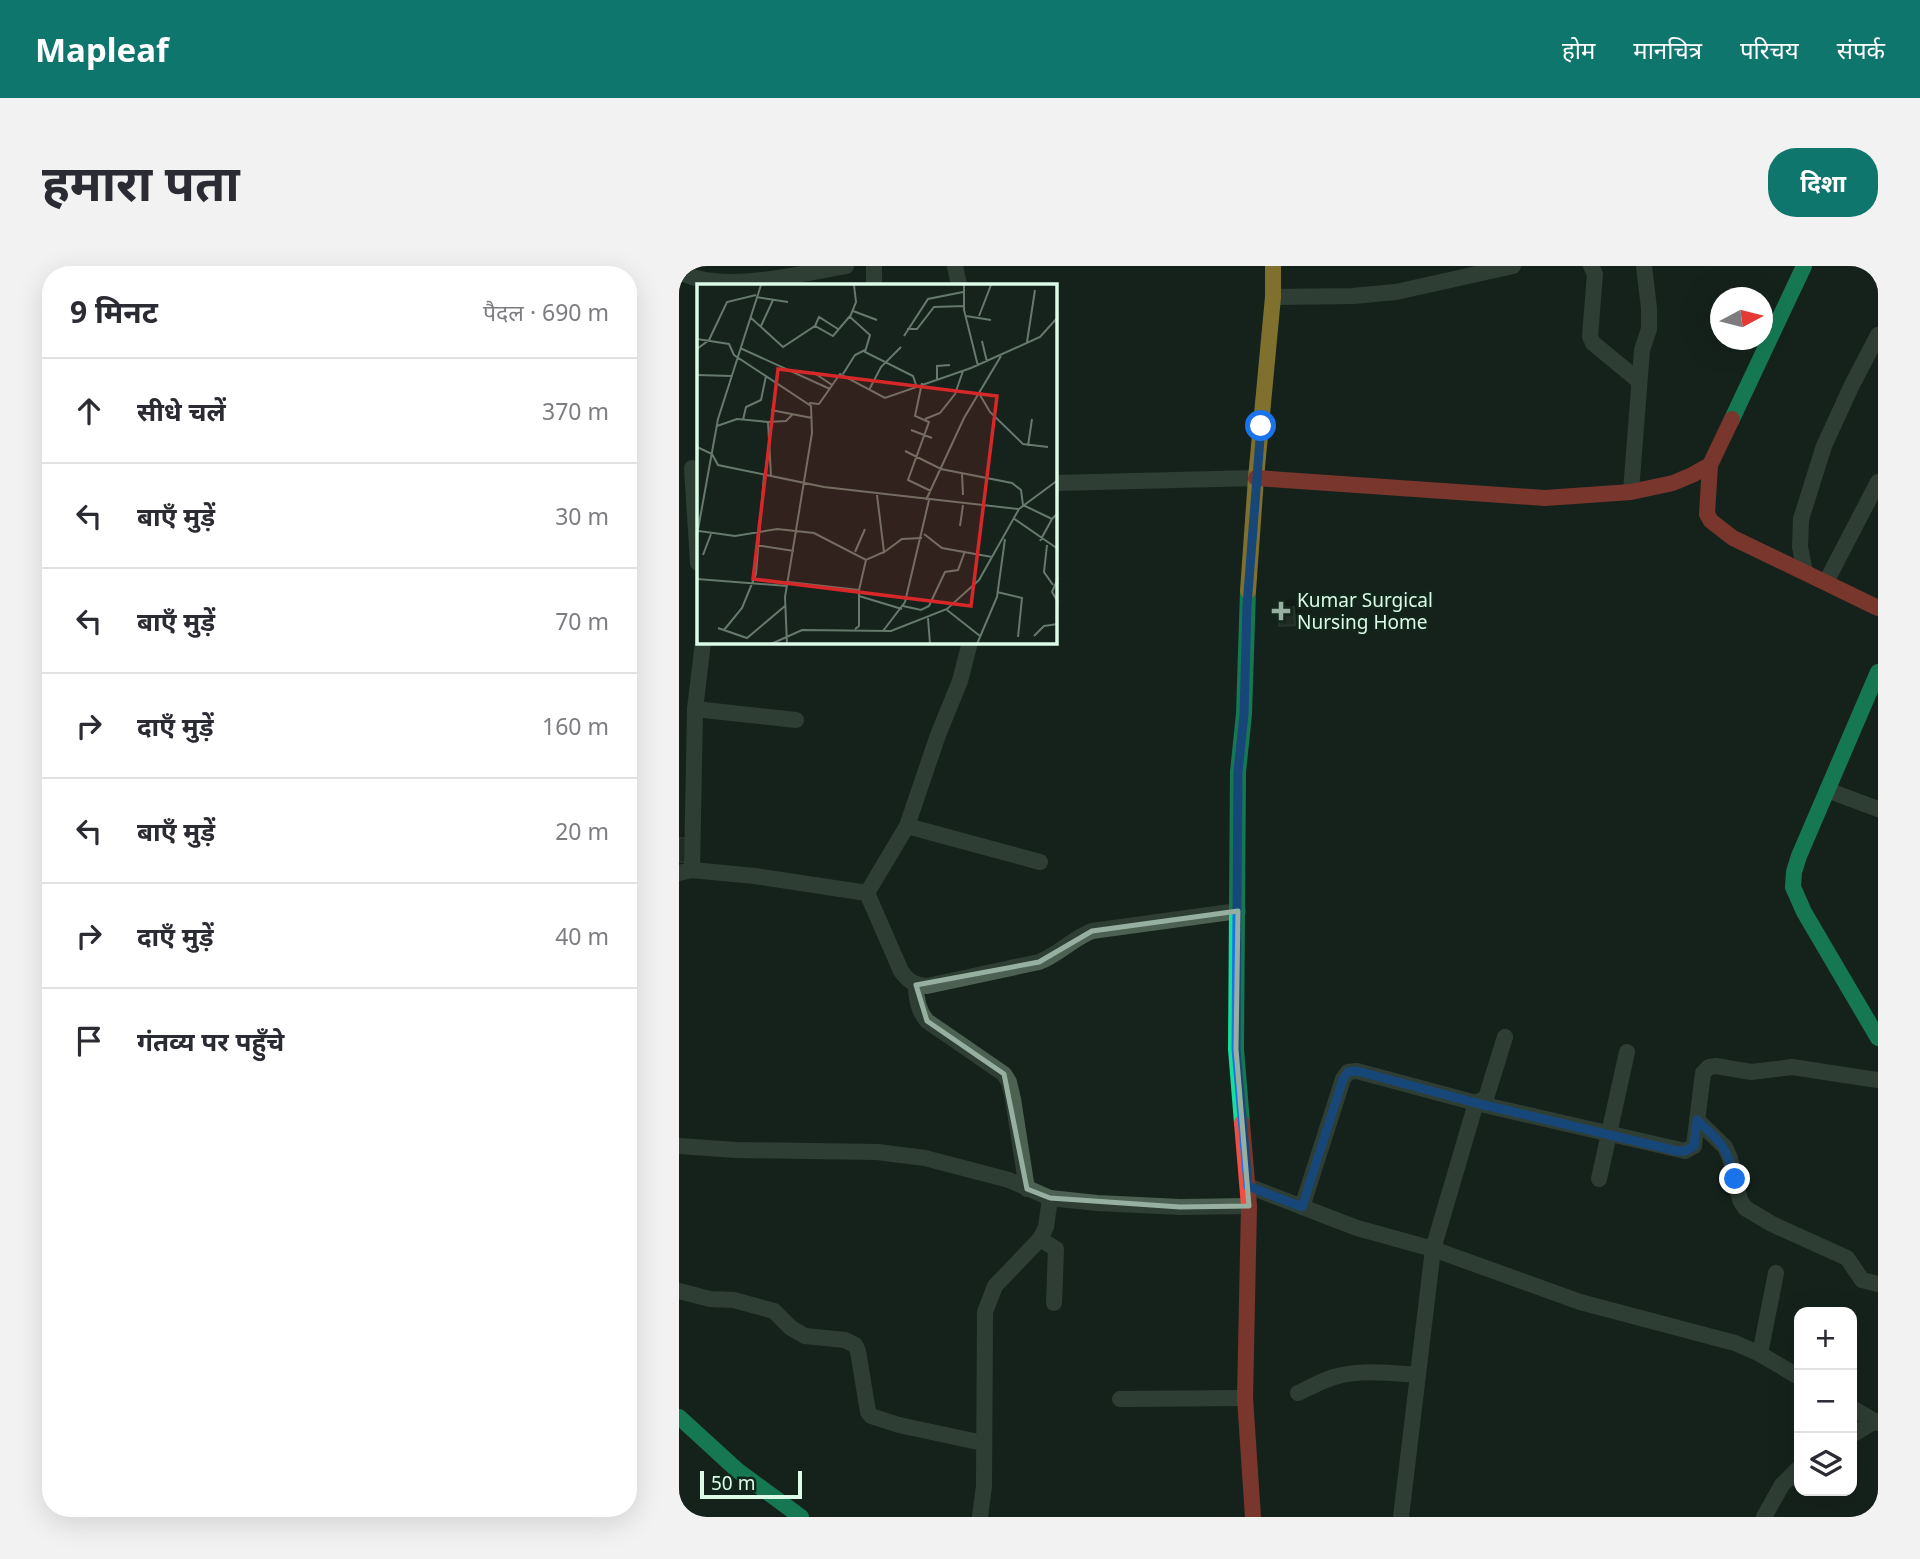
<!DOCTYPE html>
<html lang="hi">
<head>
<meta charset="utf-8">
<style>
	body { margin:0; font-family:"Noto Sans","Noto Sans Devanagari",sans-serif; background:#f2f2f3; color:#2b2b33 }
	.controls { position:absolute; right:21px; bottom:21px; display:grid; overflow:hidden; border-radius:14px; box-shadow:0 7px 28px #0002 }
	.controls button { width:63px; height:63px; display:grid; place-items:center; padding:0; border:0; border-bottom:2px solid #e1e1e2; background:#fff; color:#2b2b33; font:35px sans-serif }
	.compass { position:absolute; left:1031px; top:21px; width:63px; height:63px; border-radius:50%; background:#fff; box-shadow:0 7px 28px #0002; rotate:83deg }
	.scale { position:absolute; left:21px; bottom:18px; width:102px; box-sizing:border-box; padding-left:7px; border:4px solid #dbfbe7; border-top:0; font-size:19px; line-height:24px; white-space:nowrap; color:#dbfbe7; -webkit-text-stroke:5px #12261b; paint-order:stroke }
	.stop { position:absolute; width:21px; height:21px; margin:-16px; border:5px solid #1a73e8; border-radius:50%; background:#fff }
	.stop.end { background:#1a73e8; border-color:#fff; box-shadow:0 2px 7px #0008 }
	.list { margin:0; padding:0; list-style:none }
	h2 { display:flex; justify-content:space-between; align-items:center; height:91px; margin:0; padding:0 28px; font-size:30px }
	h2 small { font-size:23px; font-weight:400; color:#7c7c81 }
	.list li { display:grid; grid-template-columns:46px 1fr auto; gap:21px; align-items:center; box-sizing:border-box; height:105px; padding:0 28px; border-top:2px solid #e1e1e2 }
	.list b { display:block; font-size:26px; white-space:nowrap }
	.list em { font-size:23px; font-style:normal; color:#7c7c81 }
	.icon { flex:none; width:38px; height:38px; fill:none; stroke:currentColor; stroke-width:2; stroke-linecap:round; stroke-linejoin:round }
	.map { position:relative; flex:none; width:1199px; height:1251px; overflow:hidden; border-radius:28px }
	header { display:flex; align-items:center; gap:42px; box-sizing:border-box; height:98px; padding:0 35px; background:#0f766e; color:#fff }
	header strong { font-size:33px }
	nav { display:flex; gap:38px; margin-inline-start:auto; font-size:24px }
	.intro { display:flex; align-items:center; justify-content:space-between; box-sizing:border-box; height:168px; padding:0 42px }
	h1 { margin:0; font-size:49px }
	.button { padding:18px 32px; border-radius:28px; background:#0f766e; color:#fff; font-size:24px; font-weight:700 }
	main { display:flex; gap:42px; padding:0 42px }
	aside { flex:1; background:#fff; border-radius:28px; box-shadow:0 7px 28px #0002 }
	.map>svg:first-child { display:block }
	.building { fill:#2b3932; stroke:#3a4a42; stroke-width:2; filter:url(#shadow) }
	.lines { fill:none; stroke-linecap:round; stroke-linejoin:round }
	.street { stroke:#4c6152; stroke-width:16 }
	.fast { stroke:#16e098; stroke-width:16 }
	.slow { stroke:#ffcf43; stroke-width:16 }
	.jam { stroke:#f24e42; stroke-width:16 }
	.route { stroke:#1a73e8; stroke-width:9 }
	.marked { fill:none; stroke:#96afa0; stroke-width:5; stroke-linejoin:round }
	.poi-dot { fill:#96afa0; stroke:#12261b; stroke-width:2.5 }
	.labels { text-anchor:middle; dominant-baseline:central; stroke-width:5; stroke-linejoin:round; paint-order:stroke }
	.poi-label { font-size:19px; fill:#dbfbe7; stroke:#12261b; text-anchor:start }
	.inset-road { fill:none; stroke:#65796d; stroke-width:2 }
	.view { fill:#d62828; fill-opacity:0.15; stroke:#d62828; stroke-width:3.5 }
	.inset-edge { fill:none; stroke:#dbfbe7; stroke-width:3.5 }
</style>
</head>
<body>
<header>
<strong>Mapleaf</strong>
<nav><a>होम</a><a>मानचित्र</a><a>परिचय</a><a>संपर्क</a></nav>
</header>
<div class="intro"><h1>हमारा पता</h1><a class="button">दिशा</a></div>
<main>
<aside>
<h2>9 मिनट<small>पैदल · 690 m</small></h2>
<ul class="list">
<li><svg class="icon" aria-label="ahead" viewBox="0 0 24 24"><path d="M12 20V5M6 11l6-6 6 6"/></svg><div><b>सीधे चलें</b></div><em>370 m</em></li>
<li><svg class="icon" aria-label="left" viewBox="0 0 24 24"><path d="M17 20v-9H6M10 6l-5 5 5 5"/></svg><div><b>बाएँ मुड़ें</b></div><em>30 m</em></li>
<li><svg class="icon" aria-label="left" viewBox="0 0 24 24"><path d="M17 20v-9H6M10 6l-5 5 5 5"/></svg><div><b>बाएँ मुड़ें</b></div><em>70 m</em></li>
<li><svg class="icon" aria-label="right" viewBox="0 0 24 24"><path d="M7 20v-9h11M14 6l5 5-5 5"/></svg><div><b>दाएँ मुड़ें</b></div><em>160 m</em></li>
<li><svg class="icon" aria-label="left" viewBox="0 0 24 24"><path d="M17 20v-9H6M10 6l-5 5 5 5"/></svg><div><b>बाएँ मुड़ें</b></div><em>20 m</em></li>
<li><svg class="icon" aria-label="right" viewBox="0 0 24 24"><path d="M7 20v-9h11M14 6l5 5-5 5"/></svg><div><b>दाएँ मुड़ें</b></div><em>40 m</em></li>
<li><svg class="icon" aria-label="arrive" viewBox="0 0 24 24"><path d="M6 21V4h12l-3 4 3 4H6"/></svg><div><b>गंतव्य पर पहुँचे</b></div></li>
</ul>
</aside>
<div class="map">
<svg width="1199" height="1251" viewBox="0 0 1199 1251">
	<defs>
		<filter id="shadow"><feDropShadow dx="5.5" dy="-5.5" stdDeviation="3.5" flood-color="#0009"/></filter>
	</defs>
	<rect width="100%" height="100%" fill="#16221c"/>
	<g class="building">
		<polygon points="599,341 615,341 616,359 600,360"/>
		<rect x="0" y="572" width="11" height="24"/>
	</g>
	<g class="lines">
		<g class="street">
			<polyline points="276,0 280,19"/>
			<polyline points="912,0 916,8 911,70 914,77 960,115"/>
			<path d="M 0,6 C 45,28 118,8 167,0"/>
			<polyline points="195,19 195,0"/>
			<polyline points="594,31 674,30 717,26 834,0"/>
			<polyline points="13,202 19,297"/>
			<polyline points="376,217 577,212"/>
			<polyline points="952,225 963,84 970,63 970,42 965,0"/>
			<polyline points="1126,306 1121,281 1122,253 1145,180 1172,121 1199,69"/>
			<polyline points="1147,316 1199,216"/>
			<path d="M 291,376 L 281,415 L 259,469 L 228,560 L 188,627 L 222,705 C 229,715 235,719 248,720 L 360,696 C 379,689 393,673 413,665 L 559,645"/>
			<polyline points="16,443 117,454"/>
			<polyline points="1148,524 1199,543"/>
			<polyline points="228,560 361,596"/>
			<polyline points="13,604 16,443 24,376"/>
			<polyline points="0,607 13,604 76,610 188,627"/>
			<path d="M 237,719 C 237,732 239,745 248,755 L 325,808 L 330,816 L 334,833 L 348,923"/>
			<polyline points="1018,854 1046,881 1051,892 1061,934 1066,942 1093,958 1168,992 1183,1014 1199,1018"/>
			<polyline points="0,880 57,884 198,886 246,892 330,914 371,932 418,937 501,941 570,940"/>
			<polyline points="920,913 948,786"/>
			<polyline points="569,920 678,962 754,983 901,1036 1056,1077 1081,1088 1120,1111"/>
			<polyline points="623,941 664,813 669,806 678,805 797,837 1006,885 1015,880 1024,807 1030,801 1037,800 1072,806 1113,801 1199,814"/>
			<polyline points="361,973 377,983 375,1037"/>
			<polyline points="0,1025 31,1033 55,1034 95,1045 112,1062 126,1070 166,1074 176,1079 179,1085 189,1146 192,1150 220,1159 304,1177"/>
			<polyline points="1081,1088 1097,1007"/>
			<path d="M 619,1127 C 630,1122 642,1115 655,1111 C 682,1103 711,1107 739,1109"/>
			<polyline points="441,1133 566,1132"/>
			<polyline points="1173,1142 1199,1157"/>
			<polyline points="1173,1169 1196,1155"/>
			<polyline points="301,1251 305,1220 306,1046 316,1020 361,973 367,961 371,932"/>
			<polyline points="722,1251 754,983 797,837 807,832 826,771"/>
			<polyline points="1085,1251 1103,1219 1120,1202"/>
		</g>
		<g class="fast">
			<polyline points="1053,153 1125,0"/>
			<polyline points="1199,406 1120,590 1115,606 1114,621 1125,646 1199,772"/>
			<polyline points="563,857 557,783 559,506 565,448 569,325"/>
			<polyline points="0,1151 58,1204 122,1251"/>
		</g>
		<polyline class="slow" points="569,325 577,212 594,31 594,0"/>
		<g class="jam">
			<polyline points="1031,199 1028,248 1032,255 1054,272 1199,342"/>
			<polyline points="577,212 866,232 952,226 994,217 1013,209 1031,199 1053,153"/>
			<polyline points="563,857 570,940 566,1132 574,1251"/>
		</g>
	</g>
	<g class="lines">
		<path class="route" d="M 582,160 L 568,340 L 565,448 L 559,506 L 557,783 L 569,920 L 623,941 L 664,813 L 669,806 L 678,805 L 797,837 L 998,885 L 1006,885 L 1015,880 L 1018,854 C 1042,876 1048,881 1056,913"/>
	</g>
	<path d="M0 0H1199V1251H0ZM 559,645 L 557,783 L 570,940 L 501,941 L 371,932 L 348,923 L 325,808 L 248,755 L 237,719 L 360,696 L 413,665 Z" fill="#16221c" fill-opacity=".55" fill-rule="evenodd"/>
	<path class="marked" d="M 559,645 L 557,783 L 570,940 L 501,941 L 371,932 L 348,923 L 325,808 L 248,755 L 237,719 L 360,696 L 413,665 Z"/>
	<path class="poi-dot" d="M598.5 334.5h7v7h7v7h-7v7h-7v-7h-7v-7h7z"/>
	<g class="labels">
		<g class="poi-label">
			<text x="618" y="334">Kumar Surgical<tspan x="618" dy="22">Nursing Home</tspan></text>
		</g>
	</g>
	<g transform="translate(18 18)">
		<rect width="360" height="360" fill="#16221c"/>
		<path class="inset-road" d="M 157,1 L 159,18 L 153,33 L 173,51 L 168,68 L 216,92 L 219,101M 267,1 L 267,26 L 281,82M 59,13 L 91,18M 156,27 L 180,36M 269,32 L 294,36M 282,32 L 294,1M 53,33 L 86,63 L 118,42 L 136,52 L 153,32M 64,42 L 76,16M 118,42 L 122,33 L 141,45M 210,45 L 220,45 L 237,23 L 267,22M 207,52 L 231,15 L 266,8M 0,55 L 32,60 L 37,71 L 114,122 L 115,149 L 88,313 L 90,360M 285,57 L 290,78M 330,58 L 338,6M 43,64 L 133,105M 0,65 L 12,56 L 30,18 L 59,11M 116,88 L 135,101M 146,90 L 158,71 L 168,66M 0,91 L 35,92M 240,95 L 240,82 L 253,81M 225,99 L 218,132 L 232,138 L 211,196 L 234,207M 172,106 L 184,83 L 204,63M 283,111 L 293,128 L 326,160 L 351,163M 112,119 L 122,120 L 143,90 L 188,114 L 274,84 L 343,53 L 361,33M 74,126 L 115,134M 228,135 L 243,129 L 258,110 L 266,87M 46,136 L 49,123 L 64,116 L 69,92M 71,138 L 89,137 L 96,130M 20,142 L 40,135 L 71,138 L 74,192M 214,146 L 235,154M 331,162 L 335,135M 0,163 L 15,170 L 21,181 L 127,203 L 322,225M 208,167 L 244,185 L 315,199 L 324,206 L 326,221 L 355,235 L 361,229M 265,190 L 266,211M 229,216 L 267,134 L 304,72M 316,234 L 361,265M 263,242 L 266,221M 2,247 L 38,252 L 80,245 L 117,249 L 169,276 L 187,268 L 180,211M 227,250 L 245,264 L 295,273M 0,251 L 21,135 L 64,1M 343,257 L 355,235M 59,261 L 97,267M 350,261 L 347,288 L 356,301M 158,268 L 168,245M 186,269 L 205,255 L 225,254M 6,271 L 14,250M 361,294 L 355,308 L 361,318M 0,295 L 90,302M 91,298 L 162,306M 300,308 L 325,314 L 321,353M 162,312 L 205,325M 206,322 L 224,326 L 232,322 L 248,288 L 261,286 L 268,267M 250,326 L 283,352M 231,334 L 233,360M 21,344 L 50,354 L 88,322M 158,345 L 162,342 L 162,306 L 169,276M 27,346 L 45,324 L 59,290 L 67,191M 186,347 L 208,318 L 232,216M 337,352 L 347,342 L 361,340M 74,360 L 105,346 L 194,347 L 250,325 L 282,296 L 322,225 L 361,196M 280,360 L 300,313 L 308,255"/>
		<path class="view" d="M 81,85 L 300,112 L 274,322 L 56,295 Z"/>
		<rect width="360" height="360" class="inset-edge"/>
	</g>
</svg>
<div class="controls">
<button>+</button>
<button>−</button>
<button><svg class="icon" aria-label="layers" viewBox="0 0 24 24"><path d="M12 4l9 5-9 5-9-5zM3 14l9 5 9-5"/></svg></button>
</div>
<svg class="compass" viewBox="-18 -18 36 36"><path d="M0-13l5 13h-10z" fill="#e53935"/><path d="M0 13l5-13h-10z" fill="#7c7c81"/></svg>
<div class="scale">50 m</div>
<div class="stop" style="left:582px;top:160px"></div>
<div class="stop end" style="left:1056px;top:913px"></div>
</div>
</main>
</body>
</html>
